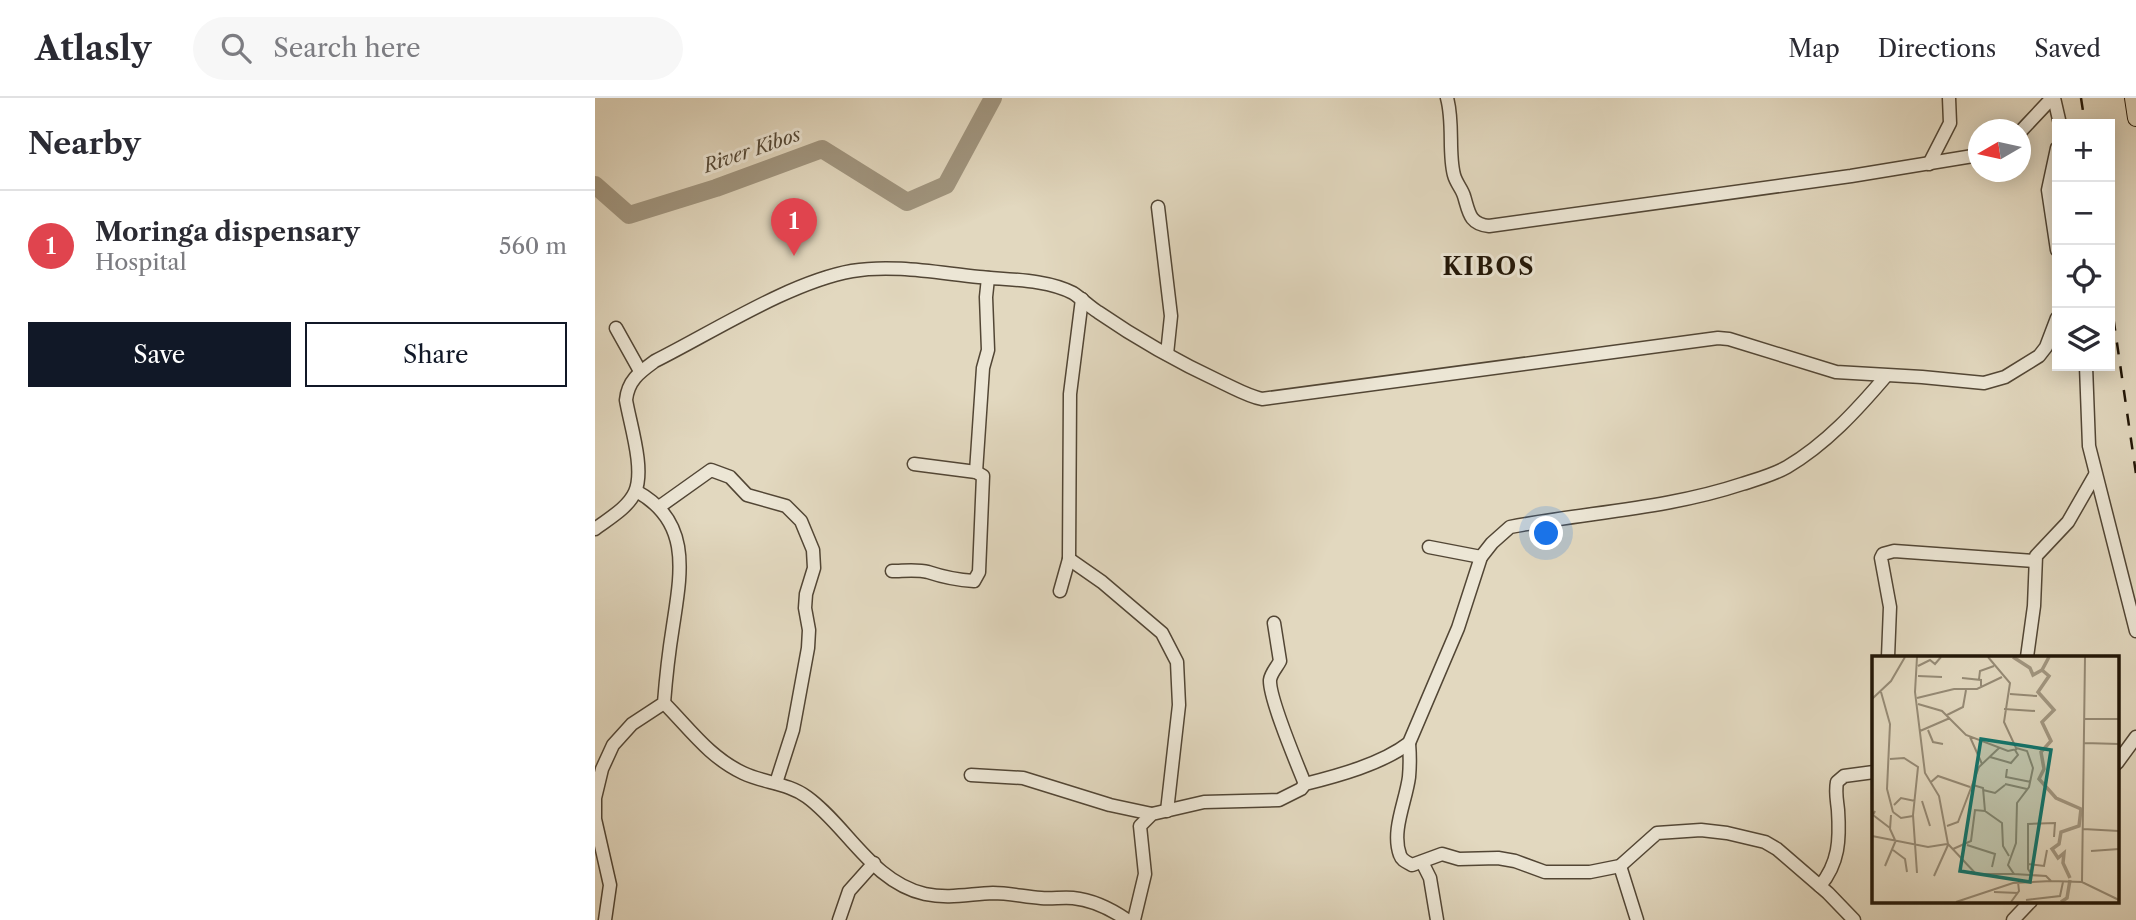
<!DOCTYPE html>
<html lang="en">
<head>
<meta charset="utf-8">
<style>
	body { margin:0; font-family:"Libre Caslon Text",serif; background:#f7f7f7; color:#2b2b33 }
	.controls { position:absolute; right:21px; top:21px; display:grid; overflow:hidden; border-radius:0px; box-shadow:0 4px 18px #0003 }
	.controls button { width:63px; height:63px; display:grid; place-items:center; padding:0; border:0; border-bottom:2px solid #e1e1e2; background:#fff; color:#2b2b33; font:35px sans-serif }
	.compass { position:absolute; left:1373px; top:21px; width:63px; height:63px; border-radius:50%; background:#fff; box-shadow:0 4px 18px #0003; rotate:261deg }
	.you { position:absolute; left:952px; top:436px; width:24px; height:24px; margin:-18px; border:5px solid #fff; border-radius:50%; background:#1a73e8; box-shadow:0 0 0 10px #1a73e833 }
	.badge { display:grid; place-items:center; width:46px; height:46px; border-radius:50%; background:#111827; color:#fff; font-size:23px; font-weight:700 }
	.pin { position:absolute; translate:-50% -58px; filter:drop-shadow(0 2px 4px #0008) }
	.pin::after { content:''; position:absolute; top:37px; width:24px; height:21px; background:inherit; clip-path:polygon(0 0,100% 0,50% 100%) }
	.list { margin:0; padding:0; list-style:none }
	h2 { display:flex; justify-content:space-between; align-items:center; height:91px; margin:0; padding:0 28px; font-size:30px }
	h2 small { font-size:23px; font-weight:400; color:#7c7c81 }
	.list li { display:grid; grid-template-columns:46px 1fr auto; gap:21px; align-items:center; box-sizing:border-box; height:112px; padding:0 28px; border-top:2px solid #e1e1e2 }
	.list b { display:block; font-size:26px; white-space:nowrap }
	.list p { margin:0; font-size:23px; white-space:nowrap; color:#7c7c81 }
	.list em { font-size:23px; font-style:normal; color:#7c7c81 }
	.actions { display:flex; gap:14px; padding:21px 28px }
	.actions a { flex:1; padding:16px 0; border:2px solid #111827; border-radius:0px; text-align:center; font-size:24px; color:#111827 }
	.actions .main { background:#111827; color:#fff }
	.icon { flex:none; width:38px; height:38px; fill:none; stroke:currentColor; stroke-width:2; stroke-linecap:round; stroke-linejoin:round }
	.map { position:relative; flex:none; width:1541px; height:822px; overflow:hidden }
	header { display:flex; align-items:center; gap:42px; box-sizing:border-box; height:98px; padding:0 35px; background:#fff; border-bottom:2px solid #e1e1e2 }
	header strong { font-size:33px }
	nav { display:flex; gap:38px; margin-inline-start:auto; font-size:24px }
	.search { width:490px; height:63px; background:#f7f7f7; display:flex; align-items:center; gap:18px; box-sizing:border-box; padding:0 24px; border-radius:38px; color:#7c7c81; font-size:26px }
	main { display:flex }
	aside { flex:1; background:#fff }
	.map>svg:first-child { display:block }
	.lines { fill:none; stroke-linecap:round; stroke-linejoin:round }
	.river { stroke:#a19680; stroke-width:18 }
	.minor-casing { stroke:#524635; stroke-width:15 }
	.major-casing { stroke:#221607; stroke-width:18 }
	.minor { stroke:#ece6d5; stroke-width:12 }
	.major { stroke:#e2d8bf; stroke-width:16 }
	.rail { stroke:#221607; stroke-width:2.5; stroke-dasharray:12 12; stroke-linecap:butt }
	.labels { text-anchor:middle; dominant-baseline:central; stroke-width:6; stroke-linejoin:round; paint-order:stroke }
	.water-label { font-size:19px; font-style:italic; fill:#554937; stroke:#ece6d5 }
	.district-label { font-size:24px; font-weight:bold; letter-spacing:2px; fill:#221607; stroke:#ece6d5 }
	.inset-river { fill:none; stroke:#a19680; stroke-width:3.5 }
	.inset-road { fill:none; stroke:#958a75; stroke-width:2 }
	.view { fill:#0f766e; fill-opacity:0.15; stroke:#0f766e; stroke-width:3.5 }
	.inset-edge { fill:none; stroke:#221607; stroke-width:3.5 }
</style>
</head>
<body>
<header>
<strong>Atlasly</strong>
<div class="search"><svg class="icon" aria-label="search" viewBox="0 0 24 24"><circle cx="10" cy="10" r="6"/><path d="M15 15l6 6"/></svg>Search here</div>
<nav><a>Map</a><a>Directions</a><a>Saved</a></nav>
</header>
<main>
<aside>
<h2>Nearby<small></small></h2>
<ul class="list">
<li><span class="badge" style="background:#e0444e">1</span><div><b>Moringa dispensary</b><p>Hospital</p></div><em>560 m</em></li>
</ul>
<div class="actions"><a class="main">Save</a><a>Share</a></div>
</aside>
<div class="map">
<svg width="1541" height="822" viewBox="0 0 1541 822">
	<rect width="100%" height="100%" fill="#e2d8bf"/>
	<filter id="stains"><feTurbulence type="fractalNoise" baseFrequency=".00286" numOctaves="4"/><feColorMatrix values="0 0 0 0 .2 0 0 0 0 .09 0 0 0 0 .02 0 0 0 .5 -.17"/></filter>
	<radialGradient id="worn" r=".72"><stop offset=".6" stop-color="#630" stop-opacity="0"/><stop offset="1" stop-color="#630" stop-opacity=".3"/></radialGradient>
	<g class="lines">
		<polyline class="river" points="0,87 34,117 121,90 227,51 312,104 351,87 398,0"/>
		<g class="minor-casing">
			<g id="minor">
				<path d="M 852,0 C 859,25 853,55 859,77 C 861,85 867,91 869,98 C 874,114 874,126 894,128 L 1256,78 L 1384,57"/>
				<polyline points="1459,0 1465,26"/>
				<polyline points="1426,33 1457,0"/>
				<polyline points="1462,50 1453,92 1462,152"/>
				<polyline points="1334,66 1355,25 1354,0"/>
				<polyline points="563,109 576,218 572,256"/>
				<polyline points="21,230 45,273"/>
				<polyline points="1491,268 1494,348 1541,533"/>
				<polyline points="381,374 388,270 393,252 391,199 393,180"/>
				<polyline points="64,409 116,372 135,379 152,397 191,408 206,423 218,452 219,470 211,496 210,510 214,532 213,550 198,632 181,685"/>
				<path d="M 0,431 C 13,421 33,410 40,394 C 50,371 35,326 31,302 C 33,282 45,274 60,263 C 118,234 195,184 257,173 C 298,166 343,175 384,179 C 414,182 451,181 478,195 C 487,201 495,209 503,214 C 542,241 585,265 628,285 C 641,291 653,298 667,301 L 1123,240 L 1134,241 L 1241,274 L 1327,279 L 1389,285 L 1410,279 L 1444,258 L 1451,249 L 1462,220"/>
				<polyline points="834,449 886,459"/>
				<polyline points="474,461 507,484 567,535 582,564 584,607 572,713"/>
				<path d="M 297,473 C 308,473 322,471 333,474 C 348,479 362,482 379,483 L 384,474 L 388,378 L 381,374 L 319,366"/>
				<polyline points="465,493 474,461 475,296 487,201"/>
				<path d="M 679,525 L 685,563 C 682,569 676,575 675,582 C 674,600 702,666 710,686"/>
				<polyline points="1293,559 1295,509 1286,460 1288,456 1299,453 1440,463"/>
				<polyline points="1432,559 1439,508 1441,458 1473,424 1500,377"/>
				<path d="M 69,605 C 94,630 114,659 148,675 C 169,685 193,685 212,699 C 252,728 277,784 330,796 C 354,801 374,796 398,795 C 415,795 430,799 446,800 C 457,801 467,799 478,800 C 498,802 516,811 532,822"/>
				<path d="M 814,645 C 815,657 815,668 814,679 C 811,703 796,733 805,757 C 807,763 812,764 817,767 L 847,756 L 864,761 L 903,760 L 920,763 L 950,774 L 995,774 L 1025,768 L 1062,735 L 1106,732 L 1132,735 L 1170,744 L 1182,751 L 1233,795 L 1259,822"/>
				<polyline points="1522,665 1541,639"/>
				<polyline points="376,677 428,680 515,707 557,716"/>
				<polyline points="827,764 835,780 842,822"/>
				<polyline points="1025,768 1042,822"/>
				<path d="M 1225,788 C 1244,765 1245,742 1243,712 C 1242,702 1240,694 1242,684 L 1249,678 L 1279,674"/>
				<path d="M 10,822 L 15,787 L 0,721 L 0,700 L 7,671 L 18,647 L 37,626 L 69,605 C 71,579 74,553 78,528 C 86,475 97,423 41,393"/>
				<polyline points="244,822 254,793 279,765"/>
				<path d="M 539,822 L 550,776 L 545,728 L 557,716 L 609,704 L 684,702 L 706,691 L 710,686 C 742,678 787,666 814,645 L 863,530 L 886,459 L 897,445 L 915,429 C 993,414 1072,411 1147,386 C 1163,381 1178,377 1192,369 C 1231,346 1262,312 1291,278"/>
				<polyline points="1418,822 1436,803"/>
			</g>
		</g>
		<g class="major-casing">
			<polyline id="major" points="1538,0 1541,20"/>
		</g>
		<use href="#minor" class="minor"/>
		<use href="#major" class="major"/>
		<g class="rail">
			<polyline points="1486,0 1490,26"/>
			<polyline points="1515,197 1541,376"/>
		</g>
	</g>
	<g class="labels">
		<g class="water-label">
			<text transform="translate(157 52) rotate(-19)">River Kibos</text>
		</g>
		<g class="district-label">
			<text x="894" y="168">KIBOS</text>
		</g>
	</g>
	<g transform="translate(1277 558)">
		<rect width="247" height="247" fill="#e2d8bf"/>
		<path class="inset-river" d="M 141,1 L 158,12 L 161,19 L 170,14 L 177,1M 170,14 L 177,20 L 166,36 L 182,54 L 170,66 L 179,85 L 169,96 L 172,113 L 167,123 L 184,142 L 209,153 L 207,170 L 189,176 L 187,188 L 180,193 L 186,202 L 192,197 L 191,207 L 198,222M 189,246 L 195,242 L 198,224"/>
		<path class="inset-road" d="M 45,1 L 43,36 L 53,117 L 67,140 L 76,188 L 104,218 L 143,218M 116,1 L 138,27 L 132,66 L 144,92 L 155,95 L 161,112 L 157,131 L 145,147 L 144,187 L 136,209 L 142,218M 46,10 L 58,4 L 63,8 L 69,1M 46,20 L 70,21M 90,22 L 109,24 L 109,30M 107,23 L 108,15 L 122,10M 9,36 L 18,68 L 15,133 L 21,156M 138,38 L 165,40M 45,42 L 82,33 L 105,33 L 130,21M 0,43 L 19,25 L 33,1M 46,48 L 70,55 L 94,79 L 136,95 L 145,93M 132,53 L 163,55M 75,59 L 91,51 L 94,34M 213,63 L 247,63M 56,74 L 61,86 L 71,88M 48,75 L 78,62M 98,81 L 110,108M 212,87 L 247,88M 118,101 L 139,107 L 146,99 L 143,94M 18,103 L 32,102 L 46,111 L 41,159 L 45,217M 135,113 L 134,121 L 159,126M 59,126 L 66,120 L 98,131M 133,128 L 155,133M 101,129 L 111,132 L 113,155 L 130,167 L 131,190 L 137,200M 111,134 L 123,137 L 133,129M 50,145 L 58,170M 22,149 L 29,142 L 43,145M 3,155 L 1,159 L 18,172M 21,156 L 29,162 L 41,160M 19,159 L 18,173 L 23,184M 75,170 L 86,166 L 107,111 L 127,92M 211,173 L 247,175M 0,180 L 56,191 L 75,188M 95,189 L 123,198 L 120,211M 81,193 L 99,185 L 103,154 L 113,155M 21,194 L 33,203 L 35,216M 219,195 L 247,193M 156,208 L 172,210 L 175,194M 13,210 L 24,184M 142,218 L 174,220 L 179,225M 160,219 L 156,213 L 156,168 L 183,167 L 182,181M 62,220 L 76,189M 210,226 L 213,1M 122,236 L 146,237M 154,244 L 188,240 L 191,226M 84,246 L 141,227 L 179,225 L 210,226 L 247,244M 139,246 L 147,235 L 146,226"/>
		<path class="view" d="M 109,83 L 179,94 L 158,226 L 88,215 Z"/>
		<rect width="247" height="247" class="inset-edge"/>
	</g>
	<rect width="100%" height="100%" filter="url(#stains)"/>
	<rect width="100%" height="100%" fill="url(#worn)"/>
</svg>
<div class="controls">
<button>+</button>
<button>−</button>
<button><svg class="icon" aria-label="locate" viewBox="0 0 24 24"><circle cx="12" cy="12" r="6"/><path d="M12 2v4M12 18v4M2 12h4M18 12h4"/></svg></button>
<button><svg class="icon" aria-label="layers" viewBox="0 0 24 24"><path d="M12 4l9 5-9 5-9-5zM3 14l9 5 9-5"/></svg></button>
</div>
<svg class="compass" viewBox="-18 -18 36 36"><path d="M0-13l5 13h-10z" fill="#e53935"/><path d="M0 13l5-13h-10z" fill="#7c7c81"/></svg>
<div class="you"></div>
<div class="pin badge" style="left:199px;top:158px;background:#e0444e">1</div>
</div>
</main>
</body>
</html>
